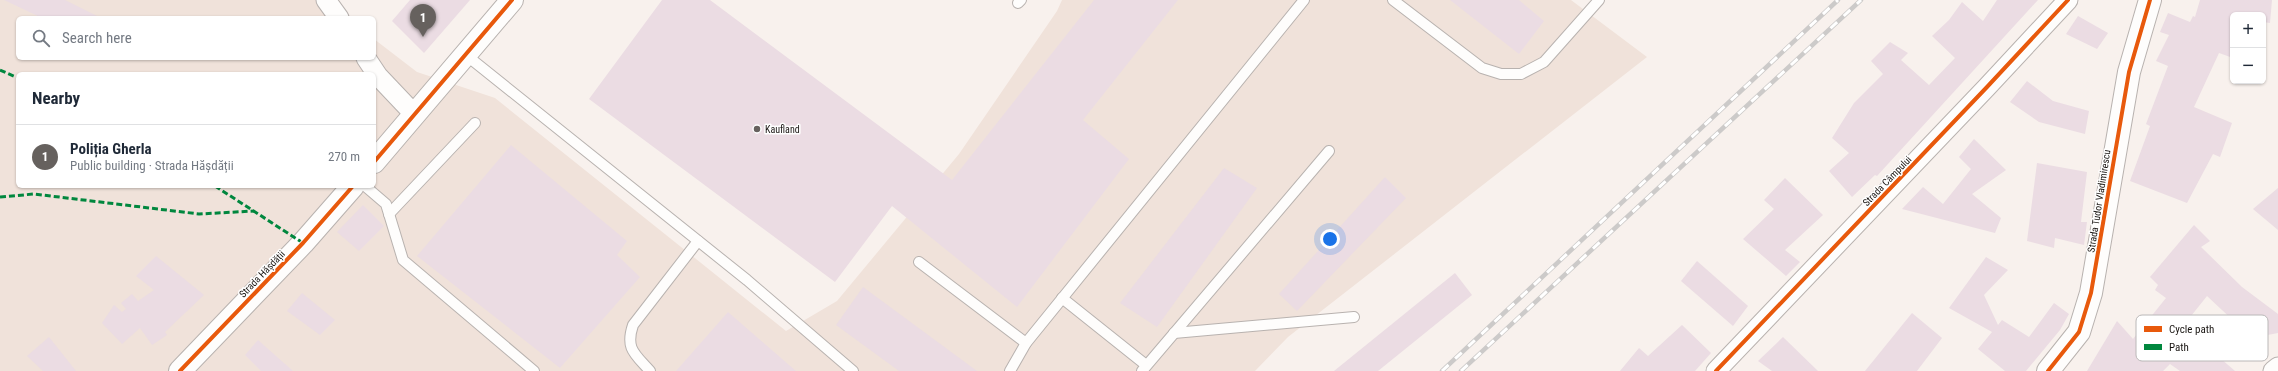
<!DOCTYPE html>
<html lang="en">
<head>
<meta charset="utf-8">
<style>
	body { margin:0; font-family:"Roboto Condensed",sans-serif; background:#f6f6f7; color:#1f2937 }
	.controls { position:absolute; right:12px; top:12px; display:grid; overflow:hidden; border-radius:6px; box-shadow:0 1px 3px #0004 }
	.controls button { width:36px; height:36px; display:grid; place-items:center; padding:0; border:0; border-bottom:1px solid #e0e1e3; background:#fff; color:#1f2937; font:20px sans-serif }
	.you { position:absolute; left:1330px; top:239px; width:14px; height:14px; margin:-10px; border:3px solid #fff; border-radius:50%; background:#1a73e8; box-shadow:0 0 0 6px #1a73e833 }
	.badge { display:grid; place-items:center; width:26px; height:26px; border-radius:50%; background:#66615e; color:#fff; font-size:13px; font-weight:700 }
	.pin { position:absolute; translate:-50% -33px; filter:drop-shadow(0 1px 2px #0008) }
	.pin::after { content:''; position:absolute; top:21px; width:14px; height:12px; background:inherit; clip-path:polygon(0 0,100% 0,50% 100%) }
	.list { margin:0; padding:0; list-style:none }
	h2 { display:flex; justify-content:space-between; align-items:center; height:52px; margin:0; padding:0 16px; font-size:17px }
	h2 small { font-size:13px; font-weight:400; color:#747a83 }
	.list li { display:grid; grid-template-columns:26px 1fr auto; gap:12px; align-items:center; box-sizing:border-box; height:64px; padding:0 16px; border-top:1px solid #e0e1e3 }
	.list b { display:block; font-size:15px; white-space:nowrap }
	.list p { margin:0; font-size:13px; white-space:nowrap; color:#747a83 }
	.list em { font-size:13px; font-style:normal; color:#747a83 }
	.icon { flex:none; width:22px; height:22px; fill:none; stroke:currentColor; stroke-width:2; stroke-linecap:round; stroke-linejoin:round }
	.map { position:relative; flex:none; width:2278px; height:371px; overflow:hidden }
	.search { position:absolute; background:#fff; box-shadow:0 1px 3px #0004; left:16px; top:16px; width:360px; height:44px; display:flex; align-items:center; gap:10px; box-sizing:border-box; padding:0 14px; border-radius:6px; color:#747a83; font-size:15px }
	.panel { position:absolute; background:#fff; box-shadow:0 1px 3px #0004; left:16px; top:72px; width:360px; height:116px; border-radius:6px }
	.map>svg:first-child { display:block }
	.built { fill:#f0e2da; fill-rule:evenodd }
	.building { fill:#ebdce3 }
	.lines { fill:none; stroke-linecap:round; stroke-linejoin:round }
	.lane-casing { stroke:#b8b2af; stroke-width:12 }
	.street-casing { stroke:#b8b2af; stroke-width:21 }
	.secondary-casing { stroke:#b8b2af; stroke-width:24 }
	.lane { stroke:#fefdfc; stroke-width:10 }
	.street { stroke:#fefdfc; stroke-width:19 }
	.secondary { stroke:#fefdfc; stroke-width:22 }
	.rail-casing { stroke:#cccac9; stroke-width:4.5 }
	.rail { stroke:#fff; stroke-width:3; stroke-dasharray:9; stroke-linecap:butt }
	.quiet { stroke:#00873e; stroke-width:3; stroke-dasharray:6 3; stroke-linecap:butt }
	.cycleway-casing { stroke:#fff; stroke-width:6 }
	.cycleway { stroke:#e8590c; stroke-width:4 }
	.poi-dot { fill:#66615e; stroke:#fff; stroke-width:1.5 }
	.labels { text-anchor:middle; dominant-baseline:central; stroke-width:3; stroke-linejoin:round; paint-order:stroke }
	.poi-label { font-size:10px; fill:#181411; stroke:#fff; text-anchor:start }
	.street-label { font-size:10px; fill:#181411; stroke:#fff }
	.key { fill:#fff; stroke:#bab8b8; stroke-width:1 }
	.key-label { font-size:11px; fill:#181411 }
</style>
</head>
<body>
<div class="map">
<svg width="2278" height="371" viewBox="0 0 2278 371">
	<rect width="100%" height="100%" fill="#f8f1ed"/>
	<path class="built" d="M 0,0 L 322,0 L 346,18 L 18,18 L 18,58 L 374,58 L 374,39 L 417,72 L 495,98 L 786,331 L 837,301 L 959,154 L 1057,11 L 1062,0 L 1571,0 L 1647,57 L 1288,337 L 1255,371 L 0,371 ZM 18,74 L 374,74 L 374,186 L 18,186 Z"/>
	<g class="building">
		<polygon points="4,0 65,0 101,18 42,18"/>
		<polygon points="410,0 470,0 424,53 392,21"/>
		<polygon points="662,0 710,0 952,180 1094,0 1178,0 1083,120 1129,159 1017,307 892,206 835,282 589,99"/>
		<polygon points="1450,0 1519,0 1544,21 1519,54"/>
		<polygon points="1997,0 2038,0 1877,176 1875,175 1852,197 1829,171 1849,153 1832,138 1854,103 1883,74 1871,61 1890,42 1908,53 1901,60 1929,85 1955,58 1932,36 1949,20 1962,2 1983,21"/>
		<polygon points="2200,0 2272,0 2270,23 2263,22 2263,15 2233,15 2233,58 2219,53 2194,107 2232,123 2220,157 2213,154 2187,203 2130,181 2150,126 2146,124 2168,66 2156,61 2169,35 2160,32 2168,13 2190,22 2193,16 2195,17"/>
		<polygon points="2078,16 2108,33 2097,49 2066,34"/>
		<polygon points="2027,81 2053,101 2089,111 2085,134 2039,122 2010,102"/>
		<polygon points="1974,139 2006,170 1972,194 2001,218 1995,233 1902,209 1923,187 1943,204 1971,169 1959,157"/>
		<polygon points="511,145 627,241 617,255 640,277 560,368 417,256"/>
		<polygon points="2037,163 2087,172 2081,222 2087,222 2084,245 2055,238 2054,248 2027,241"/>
		<polygon points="1224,168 1257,188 1157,327 1120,303"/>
		<polygon points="1385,177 1406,198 1297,311 1279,294"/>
		<polygon points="1785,178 1823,215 1785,250 1800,262 1786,276 1743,239 1774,209 1764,200"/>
		<polygon points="2278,188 2278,230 2253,209"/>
		<polygon points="363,205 384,226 359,251 337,232"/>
		<polygon points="2194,225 2210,241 2201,247 2242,287 2278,314 2278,333 2252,338 2207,296 2183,326 2235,371 2180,371 2170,364 2163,371 2087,371 2117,321 2133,339 2166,298 2155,290 2158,285 2150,277"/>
		<polygon points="156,256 204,295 165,332 167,335 152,345 140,328 122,344 102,323 114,305 122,312 126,309 121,303 132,294 138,301 154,290 136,276"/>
		<polygon points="1986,257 2008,270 1984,295 1998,325 2002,320 2029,337 2054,303 2069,314 2060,330 2026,371 2005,371 1978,349 1992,332 1949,308"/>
		<polygon points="1697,261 1748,306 1733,326 1681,281"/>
		<polygon points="1455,273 1472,295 1378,371 1334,371"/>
		<polygon points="863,287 977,371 899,371 836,325"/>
		<polygon points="302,293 335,320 320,335 287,311"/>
		<polygon points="728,312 796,371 676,371"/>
		<polygon points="1912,313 1942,338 1917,371 1865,371"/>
		<polygon points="1682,325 1711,353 1695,371 1620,371 1639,348 1648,356"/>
		<polygon points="49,337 76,371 43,371 27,356"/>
		<polygon points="1783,337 1818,371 1772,371 1758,361"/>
		<polygon points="258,340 293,371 261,371 245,355"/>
	</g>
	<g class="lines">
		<g class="lane-casing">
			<g id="lane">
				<polyline points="1393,0 1482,68 1501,74 1521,74 1544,62 1599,0"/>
				<polyline points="1018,3 1021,0"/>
				<polyline points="466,55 747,280 853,371"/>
				<polyline points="365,186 386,204 403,260 534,371"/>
				<polyline points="389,214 475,123"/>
				<polyline points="919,262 1026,343"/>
				<polyline points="1062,298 1146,365"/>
				<polyline points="1174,333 1354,317"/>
				<path d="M 650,371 C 635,354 625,349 633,325 L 698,241"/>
				<polyline points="1010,371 1026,343 1304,0"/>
				<polyline points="1142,371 1329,151"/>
			</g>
		</g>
		<g class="street-casing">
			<g id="street">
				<polyline points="326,0 339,18"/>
				<polyline points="366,58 378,76 415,115"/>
				<polyline points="1716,371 1987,87 2068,0"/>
				<polyline points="2273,371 2278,367"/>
			</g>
		</g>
		<g class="secondary-casing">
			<g id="secondary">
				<polyline points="374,162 512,0"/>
				<polyline points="180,371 303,243 353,186"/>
				<polyline points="2048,371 2079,332 2091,293 2129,72 2150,0"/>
			</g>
		</g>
		<use href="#lane" class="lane"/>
		<use href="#street" class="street"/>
		<use href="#secondary" class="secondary"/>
		<g class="rail-casing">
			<g id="rail">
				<polyline points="1442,371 1838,0"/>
				<polyline points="1461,371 1861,0"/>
			</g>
		</g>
		<use href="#rail" class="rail"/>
		<g class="quiet">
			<polyline points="0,70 18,78"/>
			<polyline points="215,186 303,243"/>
			<polyline points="0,197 34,194 199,214 254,211"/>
		</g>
		<g class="cycleway-casing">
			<g id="cycleway">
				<polyline points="374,162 512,0"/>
				<polyline points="180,371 303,243 353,186"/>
				<polyline points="1716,371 1987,87 2068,0"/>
				<polyline points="2048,371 2079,332 2091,293 2129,72 2150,0"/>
			</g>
		</g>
		<use href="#cycleway" class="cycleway"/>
	</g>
	<circle class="poi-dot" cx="757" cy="129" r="4"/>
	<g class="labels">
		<g class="poi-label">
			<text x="765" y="129">Kaufland</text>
		</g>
		<g class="street-label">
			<text transform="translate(1887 181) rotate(-46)">Strada Câmpului</text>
			<text transform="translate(2099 201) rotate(-81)">Strada Tudor Vladimirescu</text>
			<text transform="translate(262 274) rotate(-46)">Strada Hășdății</text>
		</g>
	</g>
	<rect x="2136" y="315" width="132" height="46" rx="6" class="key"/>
	<rect x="2144" y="326" width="18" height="6" fill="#e8590c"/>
	<rect x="2144" y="344" width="18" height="6" fill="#00873e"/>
	<g class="key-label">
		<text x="2169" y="333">Cycle path</text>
		<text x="2169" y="351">Path</text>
	</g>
</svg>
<div class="controls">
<button>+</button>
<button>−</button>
</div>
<div class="you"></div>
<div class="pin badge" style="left:423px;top:37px">1</div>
<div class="search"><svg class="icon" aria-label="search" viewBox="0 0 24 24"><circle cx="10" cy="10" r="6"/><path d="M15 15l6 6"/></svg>Search here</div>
<section class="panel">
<h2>Nearby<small></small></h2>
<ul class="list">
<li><span class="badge">1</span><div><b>Poliția Gherla</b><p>Public building · Strada Hășdății</p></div><em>270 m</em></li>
</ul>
</section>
</div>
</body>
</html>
